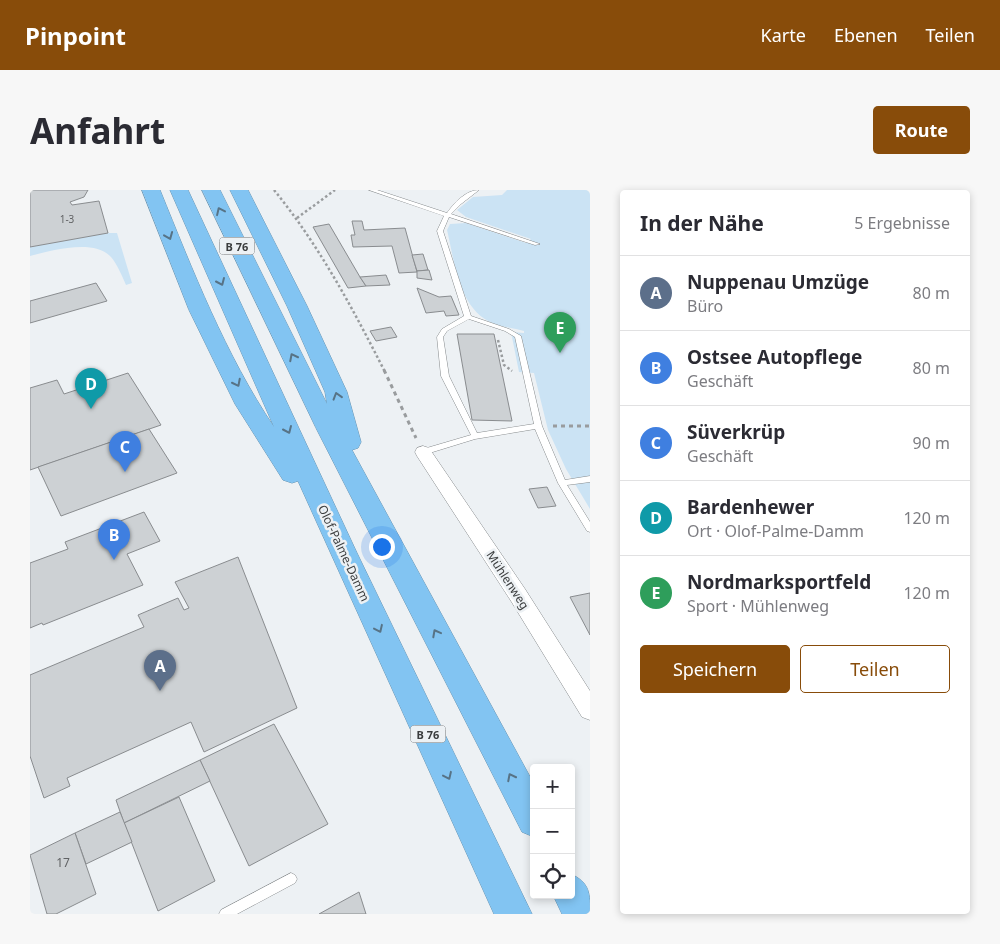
<!DOCTYPE html>
<html lang="de">
<head>
<meta charset="utf-8">
<style>
	body { margin:0; font-family:"Noto Sans",sans-serif; background:#f7f7f7; color:#2b2b33 }
	.controls { position:absolute; right:15px; bottom:15px; display:grid; overflow:hidden; border-radius:5px; box-shadow:0 2px 8px #0003 }
	.controls button { width:45px; height:45px; display:grid; place-items:center; padding:0; border:0; border-bottom:1px solid #e1e1e2; background:#fff; color:#2b2b33; font:25px sans-serif }
	.you { position:absolute; left:351px; top:356px; width:18px; height:18px; margin:-12px; border:4px solid #fff; border-radius:50%; background:#1a73e8; box-shadow:0 0 0 8px #1a73e833 }
	.badge { display:grid; place-items:center; width:32px; height:32px; border-radius:50%; background:#884c0a; color:#fff; font-size:16px; font-weight:700 }
	.pin { position:absolute; translate:-50% -41px; filter:drop-shadow(0 1px 2px #0008) }
	.pin::after { content:''; position:absolute; top:26px; width:18px; height:15px; background:inherit; clip-path:polygon(0 0,100% 0,50% 100%) }
	.list { margin:0; padding:0; list-style:none }
	h2 { display:flex; justify-content:space-between; align-items:center; height:65px; margin:0; padding:0 20px; font-size:21px }
	h2 small { font-size:16px; font-weight:400; color:#7c7c81 }
	.list li { display:grid; grid-template-columns:32px 1fr auto; gap:15px; align-items:center; box-sizing:border-box; height:75px; padding:0 20px; border-top:1px solid #e1e1e2 }
	.list b { display:block; font-size:19px; white-space:nowrap }
	.list p { margin:0; font-size:16px; white-space:nowrap; color:#7c7c81 }
	.list em { font-size:16px; font-style:normal; color:#7c7c81 }
	.actions { display:flex; gap:10px; padding:15px 20px }
	.actions a { flex:1; padding:11px 0; border:1px solid #884c0a; border-radius:5px; text-align:center; font-size:18px; color:#884c0a }
	.actions .main { background:#884c0a; color:#fff }
	.icon { flex:none; width:28px; height:28px; fill:none; stroke:currentColor; stroke-width:2; stroke-linecap:round; stroke-linejoin:round }
	.map { position:relative; flex:none; width:560px; height:724px; overflow:hidden; border-radius:5px }
	header { display:flex; align-items:center; gap:30px; box-sizing:border-box; height:70px; padding:0 25px; background:#884c0a; color:#fff }
	header strong { font-size:24px }
	nav { display:flex; gap:28px; margin-inline-start:auto; font-size:18px }
	.intro { display:flex; align-items:center; justify-content:space-between; box-sizing:border-box; height:120px; padding:0 30px }
	h1 { margin:0; font-size:35px }
	.button { padding:12px 22px; border-radius:5px; background:#884c0a; color:#fff; font-size:18px; font-weight:700 }
	main { display:flex; gap:30px; padding:0 30px }
	aside { flex:1; background:#fff; border-radius:5px; box-shadow:0 2px 8px #0003 }
	.map>svg:first-child { display:block }
	.green { fill:#cbe3f4 }
	.building { fill:#cdd1d4; stroke:#898c8f }
	.lines { fill:none; stroke-linecap:round; stroke-linejoin:round }
	.lane-casing { stroke:#868a8c; stroke-width:1 }
	.street-casing { stroke:#868a8c; stroke-width:1 }
	.highway-casing { stroke:#6995b3; stroke-width:1 }
	.path-far1 { stroke:#999c9e; stroke-width:2.5; stroke-dasharray:2.5 2.5; stroke-linecap:butt }
	.path { stroke:#999c9e; stroke-width:3; stroke-dasharray:4 4; stroke-linecap:butt }
	.lane { fill:#fff; fill-rule:evenodd }
	.street { fill:#fff; fill-rule:evenodd }
	.highway { fill:#82c4f2; fill-rule:evenodd }
	.oneway { stroke:#577386 }
	.labels { text-anchor:middle; dominant-baseline:central; stroke-width:5; stroke-linejoin:round; paint-order:stroke }
	.number-label { font-size:10px; fill:#606264 }
	.shield { fill:#edf1f4; stroke:#707375; stroke-width:1 }
	.shield-label { font-size:11px; font-weight:bold; fill:#3b3d3e }
	.street-label { font-size:12px; fill:#3b3d3e; stroke:#edf1f4 }
	.near-number-label { font-size:12px; fill:#606264 }
</style>
</head>
<body>
<header>
<strong>Pinpoint</strong>
<nav><a>Karte</a><a>Ebenen</a><a>Teilen</a></nav>
</header>
<div class="intro"><h1>Anfahrt</h1><a class="button">Route</a></div>
<main>
<div class="map">
<svg width="560" height="724" viewBox="0 0 560 724">
	<rect width="100%" height="100%" fill="#edf1f4"/>
	<g class="green">
		<path d="M 477,0 L 560,0 L 560,319 L 536,279 L 518,240 L 504,183 L 489,182 L 481,142 L 494,143 L 494,141 C 484,138 473,137 464,134 C 428,119 425,73 417,40 L 420,34 L 436,33 L 496,53 L 501,49 L 436,27 L 427,20 L 443,7 L 472,5 Z"/>
		<path d="M 78,43 L 87,43 L 102,93 L 96,95 C 92,86 87,74 81,67 C 64,48 20,61 0,66 L 0,57 Z"/>
	</g>
	<g class="building">
		<polygon points="0,0 58,0 54,7 40,12 42,15 69,11 78,43 0,57"/>
		<polygon points="322,31 332,31 334,40 375,38 387,82 369,83 362,56 323,57 321,45 325,45"/>
		<polygon points="299,34 330,87 336,96 318,98 283,37"/>
		<polygon points="393,64 398,80 387,81 382,65"/>
		<polygon points="399,80 402,90 387,88 387,81"/>
		<polygon points="356,85 360,95 336,96 330,87"/>
		<polygon points="66,93 77,111 0,133 0,111"/>
		<polygon points="387,98 409,107 421,106 429,125 416,126 414,121 396,123"/>
		<polygon points="361,137 367,147 346,151 340,141"/>
		<polygon points="427,144 464,144 482,231 442,230"/>
		<polygon points="98,183 131,235 0,280 0,198 27,190 34,204"/>
		<polygon points="119,239 147,283 31,326 8,277"/>
		<polygon points="517,297 526,316 508,318 499,299"/>
		<polygon points="114,322 130,351 97,364 113,395 13,435 12,433 0,438 0,373 38,359 35,352"/>
		<polygon points="208,367 267,518 174,562 161,532 37,588 40,596 14,608 0,566 0,485 114,437 108,425 148,408 154,420 159,418 145,392"/>
		<polygon points="560,403 560,445 540,407"/>
		<polygon points="244,534 298,634 219,676 170,570"/>
		<polygon points="170,570 180,591 94,633 86,610"/>
		<polygon points="149,607 185,691 128,721 94,633"/>
		<polygon points="90,622 102,652 56,674 45,643"/>
		<polygon points="45,643 66,704 26,724 17,724 0,665"/>
		<polygon points="329,702 336,724 289,724"/>
	</g>
	<g class="lines">
		<g class="lane-casing">
			<g id="lane">
				<path d="M 339,0 L 347,0 L 417,23 C 424,13 436,0 449,0 L 431,14 L 421,24 L 510,54 L 505,55 L 419,27 L 413,41 L 441,126 L 479,139 L 491,146 L 512,236 L 535,290 L 560,286 L 560,292 L 537,295 L 560,332 L 560,342 L 557,341 L 528,293 L 505,239 L 445,249 L 393,265 L 390,264 L 389,262 L 390,260 L 441,245 L 411,186 L 407,147 L 412,139 L 434,126 L 407,41 L 414,26 ZM 439,129 L 475,141 L 485,147 L 504,234 L 447,243 L 419,186 L 413,147 L 417,141 Z"/>
				<polygon points="261,683 265,685 267,689 265,693 207,724 189,724 191,720"/>
			</g>
		</g>
		<g class="street-casing">
			<polygon id="street" points="393,256 399,258 495,399 560,501 560,530 552,527 481,411 387,266 385,262 387,258"/>
		</g>
		<g class="highway-casing">
			<g id="highway">
				<path d="M 112,0 L 130,0 C 163,81 195,164 244,237 L 140,0 L 158,0 L 327,363 L 502,724 L 464,724 L 268,291 L 262,293 L 253,290 L 205,214 L 159,120 Z"/>
				<polygon points="172,0 190,0 297,214 295,202 257,116 200,0 218,0 277,116 317,202 331,252 328,258 322,260 504,594 504,647 492,642 286,238"/>
				<path d="M 541,684 C 560,693 560,703 560,724 L 532,724 L 523,705 L 541,705 Z"/>
			</g>
		</g>
		<g class="path-far1">
			<path d="M 244,0 C 289,55 323,119 355,182"/>
			<polyline points="267,28 305,0"/>
			<polyline points="468,150 474,175 482,181"/>
		</g>
		<g class="path">
			<polyline points="354,180 386,248"/>
			<polyline points="523,236 560,236"/>
		</g>
		<use href="#lane" class="lane"/>
		<use href="#street" class="street"/>
		<use href="#highway" class="highway"/>
	</g>
	<defs><path id="oneway-chevron" d="M-2-3.5L2.5 0L-2 3.5" fill="none" stroke-width="1.6" stroke-linecap="round" stroke-linejoin="round" transform="scale(1.25)"/></defs>
	<g class="oneway">
		<use href="#oneway-chevron" transform="translate(190 21) rotate(-115)"/>
		<use href="#oneway-chevron" transform="translate(139 46) rotate(68)"/>
		<use href="#oneway-chevron" transform="translate(191 92) rotate(66)"/>
		<use href="#oneway-chevron" transform="translate(263 167) rotate(-117)"/>
		<use href="#oneway-chevron" transform="translate(207 193) rotate(63)"/>
		<use href="#oneway-chevron" transform="translate(307 206) rotate(-107)"/>
		<use href="#oneway-chevron" transform="translate(258 240) rotate(66)"/>
		<use href="#oneway-chevron" transform="translate(349 439) rotate(65)"/>
		<use href="#oneway-chevron" transform="translate(406 443) rotate(-118)"/>
		<use href="#oneway-chevron" transform="translate(418 586) rotate(65)"/>
		<use href="#oneway-chevron" transform="translate(481 587) rotate(-117)"/>
	</g>
	<g class="labels">
		<g class="number-label">
			<text x="37" y="29">1-3</text>
		</g>
		<g class="shield">
			<rect x="189.5" y="47.5" width="35" height="17" rx="4"/>
			<rect x="380.5" y="535.5" width="35" height="17" rx="4"/>
		</g>
		<g class="shield-label">
			<text x="207" y="56">B 76</text>
			<text x="398" y="544">B 76</text>
		</g>
		<g class="street-label">
			<text transform="translate(314 363) rotate(65)">Olof-Palme-Damm</text>
			<text transform="translate(478 390) rotate(57)">Mühlenweg</text>
		</g>
		<g class="near-number-label">
			<text x="33" y="672">17</text>
		</g>
	</g>
</svg>
<div class="controls">
<button>+</button>
<button>−</button>
<button><svg class="icon" aria-label="locate" viewBox="0 0 24 24"><circle cx="12" cy="12" r="6"/><path d="M12 2v4M12 18v4M2 12h4M18 12h4"/></svg></button>
</div>
<div class="you"></div>
<div class="pin badge" style="left:130px;top:501px;background:#5c6f8a">A</div>
<div class="pin badge" style="left:84px;top:370px;background:#3f7fe0">B</div>
<div class="pin badge" style="left:95px;top:282px;background:#3f7fe0">C</div>
<div class="pin badge" style="left:61px;top:219px;background:#0f9aa8">D</div>
<div class="pin badge" style="left:530px;top:163px;background:#2e9e5b">E</div>
</div>
<aside>
<h2>In der Nähe<small>5 Ergebnisse</small></h2>
<ul class="list">
<li><span class="badge" style="background:#5c6f8a">A</span><div><b>Nuppenau Umzüge</b><p>Büro</p></div><em>80 m</em></li>
<li><span class="badge" style="background:#3f7fe0">B</span><div><b>Ostsee Autopflege</b><p>Geschäft</p></div><em>80 m</em></li>
<li><span class="badge" style="background:#3f7fe0">C</span><div><b>Süverkrüp</b><p>Geschäft</p></div><em>90 m</em></li>
<li><span class="badge" style="background:#0f9aa8">D</span><div><b>Bardenhewer</b><p>Ort · Olof-Palme-Damm</p></div><em>120 m</em></li>
<li><span class="badge" style="background:#2e9e5b">E</span><div><b>Nordmarksportfeld</b><p>Sport · Mühlenweg</p></div><em>120 m</em></li>
</ul>
<div class="actions"><a class="main">Speichern</a><a>Teilen</a></div>
</aside>
</main>
</body>
</html>
